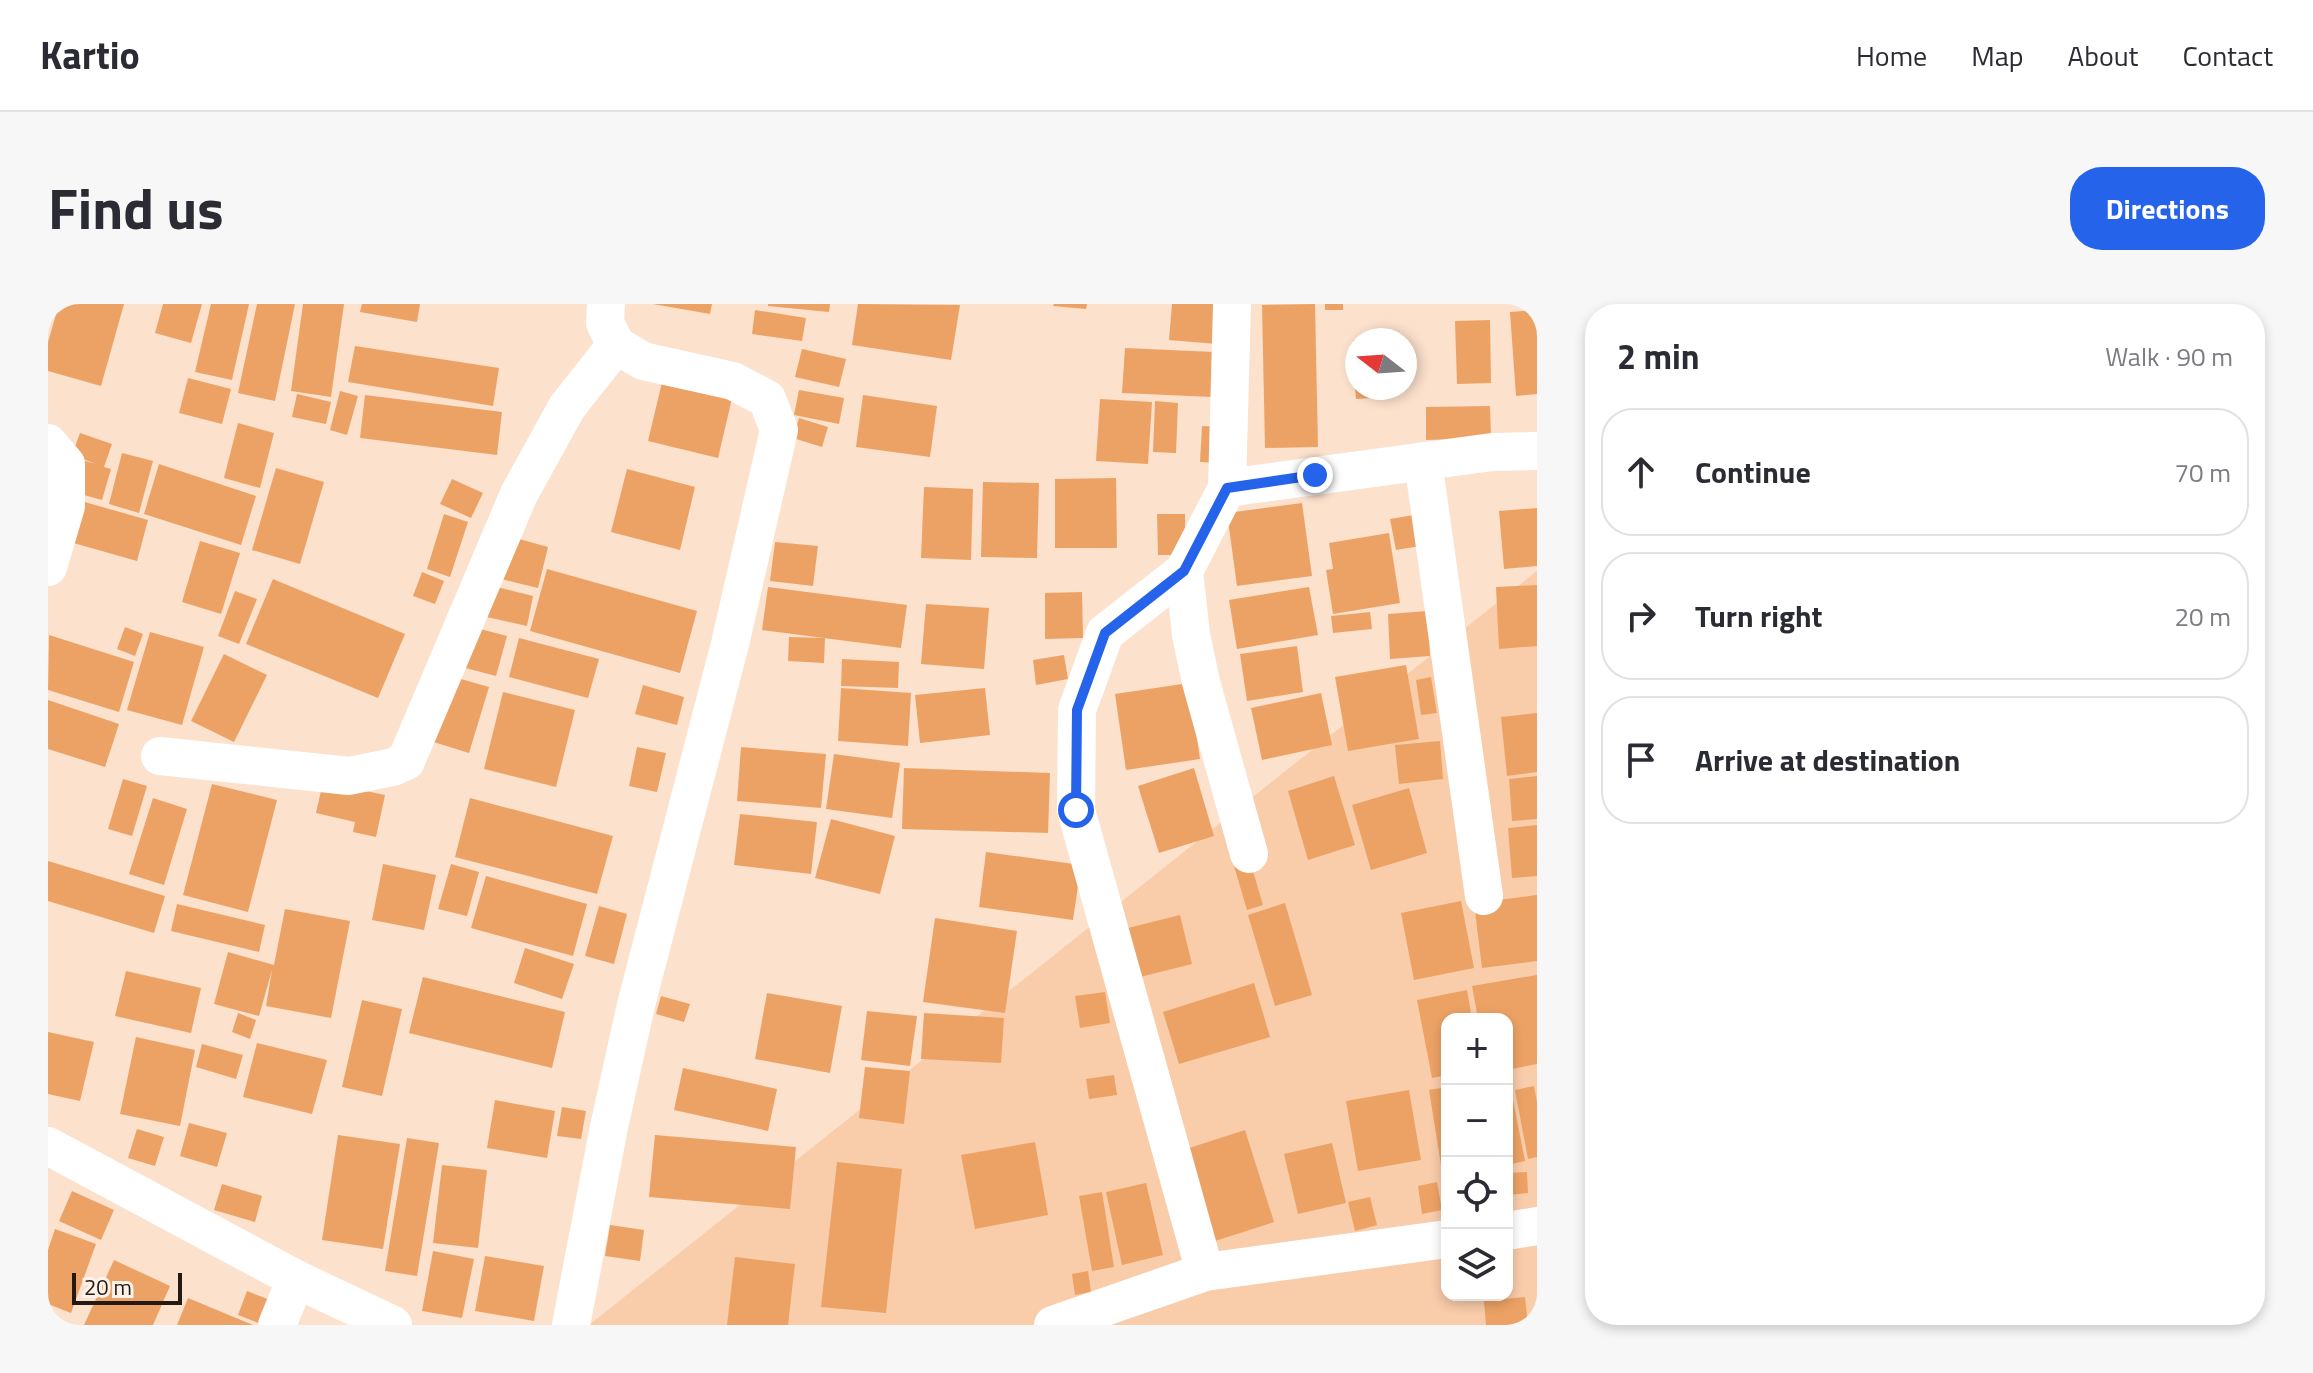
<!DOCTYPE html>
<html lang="en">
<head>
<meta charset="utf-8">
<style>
	body { margin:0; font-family:"Titillium Web",sans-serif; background:#f7f7f7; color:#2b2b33 }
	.controls { position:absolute; right:24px; bottom:24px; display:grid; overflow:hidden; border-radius:16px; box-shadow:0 4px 12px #0003 }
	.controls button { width:72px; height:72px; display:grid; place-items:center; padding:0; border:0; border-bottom:2px solid #e1e1e2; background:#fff; color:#2b2b33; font:40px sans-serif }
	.compass { position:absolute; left:1297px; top:24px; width:72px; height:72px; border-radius:50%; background:#fff; box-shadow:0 4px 12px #0003; rotate:287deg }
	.scale { position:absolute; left:24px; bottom:20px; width:110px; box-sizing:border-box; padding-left:8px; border:4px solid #241a13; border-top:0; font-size:22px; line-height:28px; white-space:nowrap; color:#241a13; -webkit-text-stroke:6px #fdf2ea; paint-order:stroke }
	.stop { position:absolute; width:24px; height:24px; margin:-18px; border:6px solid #2563eb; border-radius:50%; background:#fff }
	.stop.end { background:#2563eb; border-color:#fff; box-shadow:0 2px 8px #0008 }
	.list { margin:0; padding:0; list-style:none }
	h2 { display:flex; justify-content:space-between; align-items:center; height:104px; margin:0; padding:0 32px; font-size:34px }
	h2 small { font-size:26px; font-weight:400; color:#7c7c81 }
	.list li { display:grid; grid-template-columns:52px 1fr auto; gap:24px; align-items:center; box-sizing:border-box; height:128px; margin:0 16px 16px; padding:0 16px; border:2px solid #e1e1e2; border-radius:32px }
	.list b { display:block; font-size:30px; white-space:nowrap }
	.list em { font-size:26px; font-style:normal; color:#7c7c81 }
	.icon { flex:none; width:44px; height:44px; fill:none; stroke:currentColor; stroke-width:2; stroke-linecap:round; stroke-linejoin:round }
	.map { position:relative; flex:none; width:1489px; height:1021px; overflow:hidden; border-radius:32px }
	header { display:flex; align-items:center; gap:48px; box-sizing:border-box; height:112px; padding:0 40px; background:#fff; border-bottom:2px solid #e1e1e2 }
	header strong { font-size:38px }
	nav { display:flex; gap:44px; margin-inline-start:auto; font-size:28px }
	.intro { display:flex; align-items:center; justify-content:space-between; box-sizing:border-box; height:192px; padding:0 48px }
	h1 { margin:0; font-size:56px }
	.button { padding:20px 36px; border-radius:32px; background:#2563eb; color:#fff; font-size:28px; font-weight:700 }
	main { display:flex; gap:48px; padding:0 48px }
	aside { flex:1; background:#fff; border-radius:32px; box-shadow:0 4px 12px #0003 }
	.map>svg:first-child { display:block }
	.green { fill:#f9ccaa; fill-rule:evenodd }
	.building { fill:#eda265 }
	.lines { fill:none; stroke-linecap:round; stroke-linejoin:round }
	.minor { stroke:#fff; stroke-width:38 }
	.route { stroke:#2563eb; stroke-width:10 }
</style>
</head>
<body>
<header>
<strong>Kartio</strong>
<nav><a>Home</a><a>Map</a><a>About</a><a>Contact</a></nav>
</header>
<div class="intro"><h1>Find us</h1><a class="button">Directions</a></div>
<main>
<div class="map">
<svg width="1489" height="1021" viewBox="0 0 1489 1021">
	<rect width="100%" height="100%" fill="#fce1cd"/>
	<path class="green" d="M 1489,267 L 1489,1021 L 541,1021 ZM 1399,715 L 1459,715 L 1459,991 L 1399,991 Z"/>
	<g class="building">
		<polygon points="11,0 76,0 53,82 0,67 0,38"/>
		<polygon points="115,0 154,0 143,39 107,29"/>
		<polygon points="163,0 201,0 184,76 147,68"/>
		<polygon points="209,0 247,0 227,97 190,89"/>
		<polygon points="255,0 296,0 283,93 243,87"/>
		<polygon points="314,0 372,0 369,18 312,8"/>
		<polygon points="605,0 664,0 662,10"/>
		<polygon points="720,0 782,0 781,8 720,2"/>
		<polygon points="810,0 912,1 903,56 804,41"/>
		<polygon points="1006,0 1039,0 1038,5 1005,2"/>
		<polygon points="1124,0 1173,0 1169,40 1121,36"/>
		<polygon points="1267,0 1270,143 1217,144 1214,1"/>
		<rect x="1277" y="0" width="18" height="6"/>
		<polygon points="707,6 758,14 754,37 704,30"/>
		<polygon points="1489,6 1489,90 1468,92 1462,8"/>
		<polygon points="1442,16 1443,79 1409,80 1407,17"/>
		<polygon points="1305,36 1309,36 1309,71 1307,71"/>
		<polygon points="307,42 451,64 445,102 300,78"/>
		<polygon points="1077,44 1166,48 1164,93 1074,89"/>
		<polygon points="754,45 798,55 791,83 747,73"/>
		<polygon points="616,70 686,86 670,154 600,137"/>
		<polygon points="140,74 183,85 174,120 131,109"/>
		<polygon points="1307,84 1341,84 1341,93 1308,95"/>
		<polygon points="751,86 796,94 791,120 746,111"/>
		<polygon points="292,87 310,92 299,131 282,126"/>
		<polygon points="249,90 283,98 278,120 244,113"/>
		<polygon points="317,91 454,108 449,151 312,134"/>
		<polygon points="815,91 889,102 882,153 808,143"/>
		<polygon points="1052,95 1104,98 1100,160 1048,157"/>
		<polygon points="1107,97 1130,99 1128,149 1105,148"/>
		<polygon points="1442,102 1443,134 1378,136 1378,103"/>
		<polygon points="751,114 780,123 774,143 745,134"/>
		<polygon points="190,119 226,129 212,184 176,174"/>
		<polygon points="1154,122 1174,123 1172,159 1152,158"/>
		<polygon points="32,129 64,140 56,163 63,165 54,196 25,188 34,156 48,160 24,151"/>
		<polygon points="74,149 105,157 91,209 61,200"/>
		<polygon points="111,160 208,192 193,241 96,210"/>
		<polygon points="228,164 276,178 252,260 204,246"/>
		<polygon points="579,165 647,183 632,246 563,228"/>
		<polygon points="1068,174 1069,244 1007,244 1007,175"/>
		<polygon points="404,175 435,189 423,214 392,200"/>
		<polygon points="935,178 991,179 989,254 933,253"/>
		<polygon points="876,183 925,185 923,256 873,254"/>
		<polygon points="26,195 100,216 89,257 15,236"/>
		<polygon points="1254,199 1264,272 1189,282 1179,209"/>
		<polygon points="1489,204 1489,262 1456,265 1451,207"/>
		<polygon points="396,210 420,218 402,273 379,265"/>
		<polygon points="1109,210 1137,210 1137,251 1110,251"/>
		<polygon points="1366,211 1372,242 1348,246 1342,215"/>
		<polygon points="1341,229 1352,299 1285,310 1278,266 1285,265 1281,239"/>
		<polygon points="464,233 500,243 490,284 453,275"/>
		<polygon points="152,237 192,249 173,310 134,298"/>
		<polygon points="727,238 770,242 765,282 722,277"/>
		<polygon points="499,265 649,307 632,369 482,327"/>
		<polygon points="374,268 396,277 387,300 365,292"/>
		<polygon points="225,275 357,330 330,394 198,340"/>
		<polygon points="441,281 485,292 479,322 434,312"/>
		<polygon points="1489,281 1489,342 1451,345 1448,283"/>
		<polygon points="720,283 859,301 853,344 714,326"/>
		<polygon points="1261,283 1270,331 1189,345 1181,296"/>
		<polygon points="187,287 209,295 191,340 170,332"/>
		<polygon points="1034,288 1035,334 997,335 997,289"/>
		<polygon points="878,300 941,304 936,365 873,360"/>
		<polygon points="1380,307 1382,352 1342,355 1340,310"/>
		<polygon points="1322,308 1324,325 1285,329 1283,312"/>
		<polygon points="417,321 459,332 448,372 406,361"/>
		<polygon points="77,323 95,330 87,352 69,345"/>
		<polygon points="102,328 156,343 134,421 79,406"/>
		<polygon points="1,331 86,358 71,408 0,386"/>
		<polygon points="741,333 777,334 776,359 740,357"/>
		<polygon points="471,334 551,355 540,394 461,373"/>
		<polygon points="1249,342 1255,388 1199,397 1192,350"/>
		<polygon points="176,350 219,371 186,438 143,417"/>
		<polygon points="1016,351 1020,375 988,381 985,356"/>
		<polygon points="794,355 851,358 850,384 793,382"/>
		<polygon points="1358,361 1371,435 1300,447 1287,373"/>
		<polygon points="399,371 441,383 421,449 379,436"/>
		<polygon points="1383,373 1389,409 1373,411 1368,376"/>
		<polygon points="1141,379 1152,455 1078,466 1067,390"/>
		<polygon points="595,381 636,393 629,421 587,410"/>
		<polygon points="793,384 863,389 860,442 790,437"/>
		<polygon points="937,384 942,431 872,439 867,391"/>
		<polygon points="455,388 527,406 508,483 436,465"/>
		<polygon points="1273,389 1284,441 1214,456 1203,404"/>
		<polygon points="0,396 71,420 57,463 0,445"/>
		<polygon points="1489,409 1489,468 1459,472 1453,413"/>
		<polygon points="1392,437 1395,475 1351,480 1347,441"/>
		<polygon points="589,443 618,449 609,488 581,482"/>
		<polygon points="693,443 778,450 773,504 689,497"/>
		<polygon points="786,450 852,459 844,514 778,505"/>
		<polygon points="856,464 1002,469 1000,529 854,525"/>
		<polygon points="1146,464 1166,532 1111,549 1090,482"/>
		<polygon points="1286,472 1307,541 1260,556 1240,487"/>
		<polygon points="1489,472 1489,515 1464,517 1461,475"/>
		<polygon points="75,475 99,482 84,532 60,525"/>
		<polygon points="275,478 337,491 328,533 305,528 307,518 268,509"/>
		<polygon points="164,480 229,496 200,608 135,591"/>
		<polygon points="1361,484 1379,549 1323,566 1304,501"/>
		<polygon points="105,494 139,505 116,581 81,570"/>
		<polygon points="422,494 565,532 549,590 407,553"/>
		<polygon points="692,510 769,518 763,570 686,561"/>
		<polygon points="783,515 847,532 832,590 767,574"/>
		<polygon points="1489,521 1489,572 1464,574 1460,524"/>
		<polygon points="938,548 1033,561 1025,616 931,603"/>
		<polygon points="0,557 117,592 106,629 0,597"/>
		<polygon points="1202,557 1215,601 1199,606 1186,562"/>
		<polygon points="335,560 388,571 376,626 324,616"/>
		<polygon points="403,560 431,568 419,612 390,605"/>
		<polygon points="438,572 539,600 525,652 423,624"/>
		<polygon points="1489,591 1489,657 1434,664 1426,599"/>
		<polygon points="1413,597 1426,664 1366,676 1353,609"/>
		<polygon points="1237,599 1264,691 1227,702 1200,611"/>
		<polygon points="129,600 217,621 211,648 123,627"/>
		<polygon points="551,602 579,610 566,660 537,652"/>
		<polygon points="237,605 302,617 283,714 218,702 224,666 211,712 166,700 180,648 226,661"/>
		<polygon points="1132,611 1144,660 1092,673 1080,624"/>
		<polygon points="887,614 969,627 957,709 875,698"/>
		<polygon points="477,644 526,660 514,695 466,679"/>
		<polygon points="78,667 153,684 143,729 67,712"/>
		<polygon points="1489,671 1489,760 1459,766 1459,715 1430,715 1424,682"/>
		<polygon points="375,673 517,708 504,764 361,729"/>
		<polygon points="1206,679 1222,733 1131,760 1115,708"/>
		<polygon points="1419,686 1424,715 1399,715 1399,771 1384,774 1369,696"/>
		<polygon points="1057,688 1062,719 1032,724 1027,692"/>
		<polygon points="719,689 794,702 782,769 707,755"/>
		<polygon points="613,692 642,700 636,718 608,710"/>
		<polygon points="314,696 354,705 334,792 294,783"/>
		<polygon points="819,707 869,712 862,762 813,756"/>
		<polygon points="190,709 208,716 202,735 184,728"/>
		<polygon points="876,709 956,714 953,759 873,755"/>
		<polygon points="0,728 46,738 32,797 0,790"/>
		<polygon points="88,733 147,746 132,822 72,810"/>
		<polygon points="209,739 279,756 264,810 195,793"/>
		<polygon points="154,740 195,751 188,775 148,763"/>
		<polygon points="817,763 862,767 856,820 811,814"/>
		<polygon points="635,764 729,785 720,827 626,806"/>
		<polygon points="1066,771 1069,791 1041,795 1038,775"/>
		<polygon points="1486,782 1489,798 1489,853 1480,855 1467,786"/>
		<polygon points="1399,783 1399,886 1397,886 1381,786"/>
		<polygon points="1361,786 1373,856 1310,867 1298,797"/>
		<polygon points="1464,791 1477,857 1459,861 1459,793"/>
		<polygon points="447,796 507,807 499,854 439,844"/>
		<polygon points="514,803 538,807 533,835 509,832"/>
		<polygon points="141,819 179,829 169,863 132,852"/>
		<polygon points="89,825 116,833 107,862 80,854"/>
		<polygon points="1197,826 1226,918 1164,938 1135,846"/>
		<polygon points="290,831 352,840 335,945 274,936"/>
		<polygon points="607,831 748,843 742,905 601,893"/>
		<polygon points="359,834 391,839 369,972 337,967"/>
		<polygon points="987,838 1000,911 927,925 913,851"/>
		<polygon points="1284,839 1298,899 1250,910 1236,850"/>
		<polygon points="789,858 854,865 838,1009 773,1003"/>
		<polygon points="394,861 439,866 430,944 385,939"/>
		<polygon points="1479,868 1480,889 1459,891 1459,869"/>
		<polygon points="1389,878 1394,906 1374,910 1370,882"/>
		<polygon points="1098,879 1115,951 1074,961 1058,888"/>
		<polygon points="174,880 214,892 207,918 166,906"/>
		<polygon points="24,887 66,906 53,936 11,917"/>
		<polygon points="1054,888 1066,963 1044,967 1031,892"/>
		<polygon points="1322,893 1329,921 1307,927 1300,898"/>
		<polygon points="562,921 596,926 592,957 557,952"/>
		<polygon points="7,925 48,940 23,1009 0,1000 0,946"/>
		<polygon points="385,947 426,955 414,1014 374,1007"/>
		<polygon points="437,952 496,962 486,1017 427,1007"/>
		<polygon points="687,953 747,960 740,1021 679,1021"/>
		<polygon points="66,956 122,982 105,1021 36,1021"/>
		<polygon points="1040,967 1043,988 1027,991 1024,970"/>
		<polygon points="199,987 222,996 213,1020 190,1011"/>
		<polygon points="1477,993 1480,1021 1438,1021 1436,997"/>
		<polygon points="140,994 205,1021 129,1021"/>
	</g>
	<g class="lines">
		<g class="minor">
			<polyline points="0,139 18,160 18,202 0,263"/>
			<polyline points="1375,157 1436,592"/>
			<polyline points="1179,184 1184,0"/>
			<polyline points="1136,267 1143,331 1153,378 1201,550"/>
			<polyline points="112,452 301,472 345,463 358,457 471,190 519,103 568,41"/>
			<polyline points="0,842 248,975 345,1021"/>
			<polyline points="1459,927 1489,922"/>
			<polyline points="1157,968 1028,506 1029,406 1057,329 1136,267 1179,184 1444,148 1489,147"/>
			<polyline points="229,1021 248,975"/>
			<polyline points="523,1021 561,823 588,701 682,340 731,126 719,95 685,77 595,57 568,41 557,19 558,0"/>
			<polyline points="1005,1021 1157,968 1399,935"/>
		</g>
	</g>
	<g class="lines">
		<polyline class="route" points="1028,506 1029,406 1057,329 1136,267 1179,184 1267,171"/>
	</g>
</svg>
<div class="controls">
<button>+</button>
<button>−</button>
<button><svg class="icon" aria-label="locate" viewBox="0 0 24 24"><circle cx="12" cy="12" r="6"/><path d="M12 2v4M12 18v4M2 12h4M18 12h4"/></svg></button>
<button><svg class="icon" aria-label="layers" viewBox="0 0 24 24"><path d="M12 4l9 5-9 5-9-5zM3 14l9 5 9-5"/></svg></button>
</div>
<svg class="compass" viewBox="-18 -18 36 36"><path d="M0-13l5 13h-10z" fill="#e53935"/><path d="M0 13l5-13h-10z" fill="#7c7c81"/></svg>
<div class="scale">20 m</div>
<div class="stop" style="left:1028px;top:506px"></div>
<div class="stop end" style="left:1267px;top:171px"></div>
</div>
<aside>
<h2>2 min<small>Walk · 90 m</small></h2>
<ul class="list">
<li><svg class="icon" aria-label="ahead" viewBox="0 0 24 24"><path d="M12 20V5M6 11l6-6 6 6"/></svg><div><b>Continue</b></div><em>70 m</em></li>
<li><svg class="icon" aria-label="right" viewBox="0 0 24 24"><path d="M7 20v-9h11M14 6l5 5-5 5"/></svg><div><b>Turn right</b></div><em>20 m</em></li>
<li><svg class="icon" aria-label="arrive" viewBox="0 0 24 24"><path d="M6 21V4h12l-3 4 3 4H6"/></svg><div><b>Arrive at destination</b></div></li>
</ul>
</aside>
</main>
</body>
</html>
